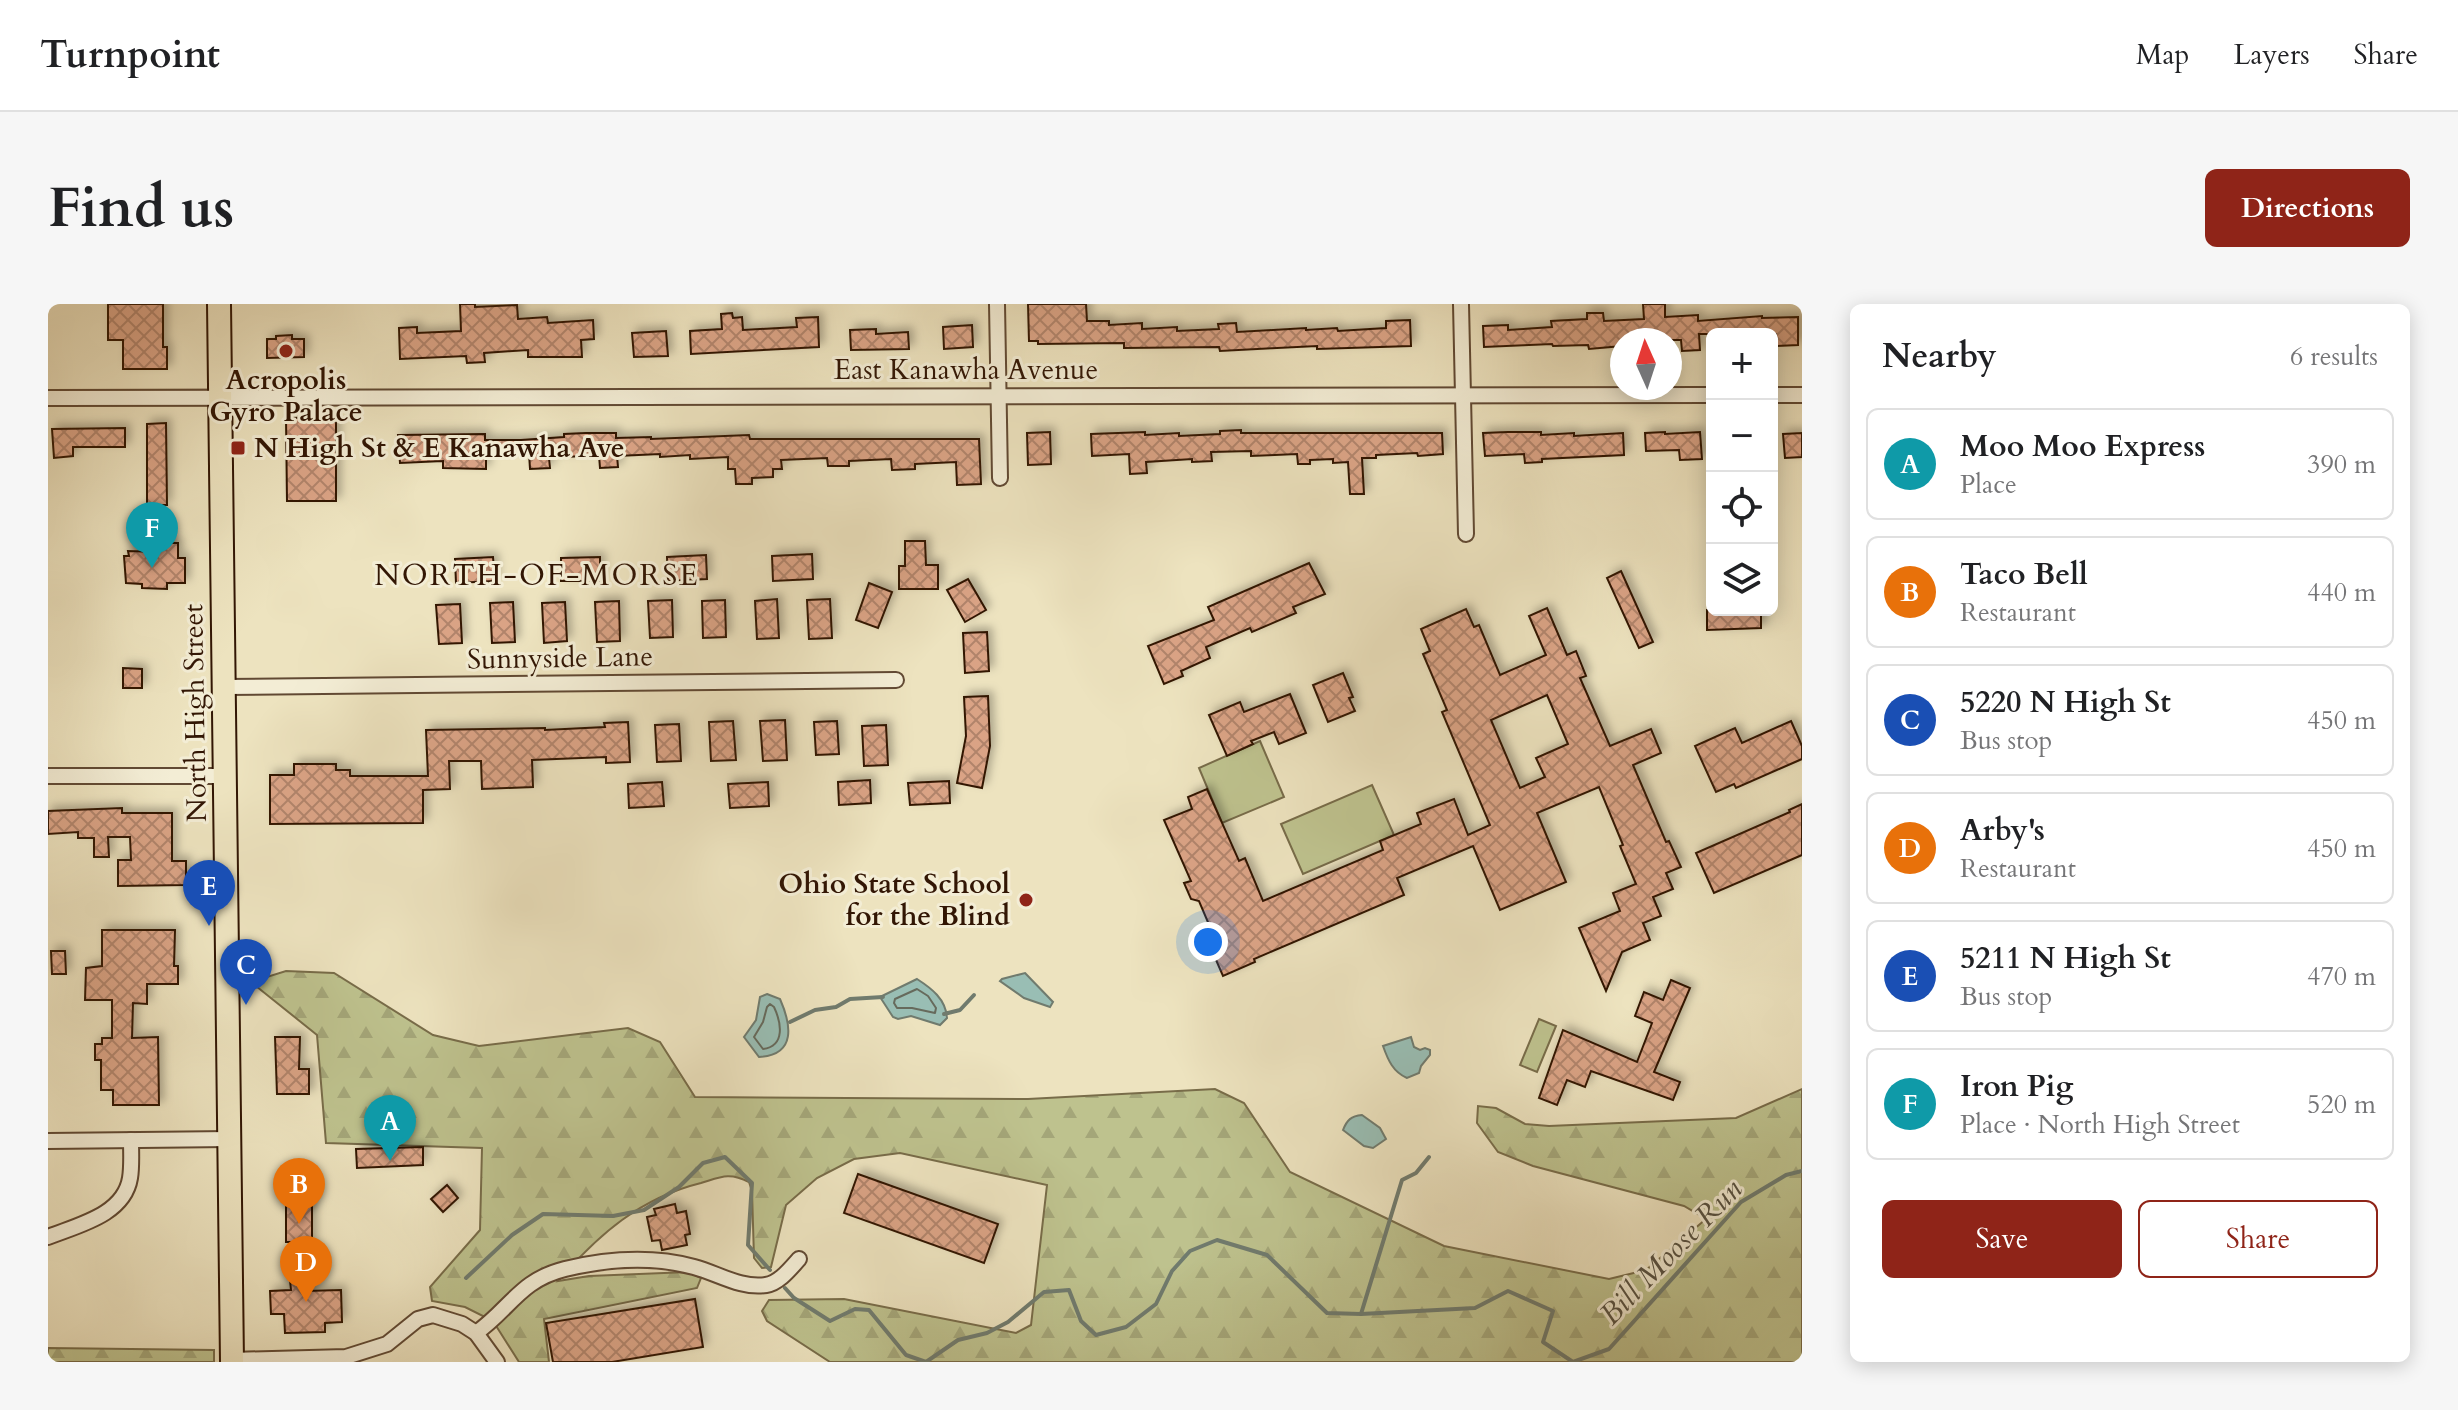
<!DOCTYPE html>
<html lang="en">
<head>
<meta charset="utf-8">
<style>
	body { margin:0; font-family:Cardo,serif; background:#f6f6f6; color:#202124 }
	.controls { position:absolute; right:24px; top:24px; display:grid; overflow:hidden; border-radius:12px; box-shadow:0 4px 20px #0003 }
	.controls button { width:72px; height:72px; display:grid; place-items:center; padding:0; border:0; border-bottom:2px solid #e0e0e0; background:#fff; color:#202124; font:40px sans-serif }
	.compass { position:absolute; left:1562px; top:24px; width:72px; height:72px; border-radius:50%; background:#fff; box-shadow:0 4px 20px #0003; rotate:357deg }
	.you { position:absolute; left:1160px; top:638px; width:28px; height:28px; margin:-20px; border:6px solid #fff; border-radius:50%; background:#1a73e8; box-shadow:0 0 0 12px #1a73e833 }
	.badge { display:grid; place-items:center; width:52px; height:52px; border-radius:50%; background:#8f2418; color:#fff; font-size:26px; font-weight:700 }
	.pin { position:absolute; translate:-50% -66px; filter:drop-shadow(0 2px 4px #0008) }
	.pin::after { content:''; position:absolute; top:42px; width:28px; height:24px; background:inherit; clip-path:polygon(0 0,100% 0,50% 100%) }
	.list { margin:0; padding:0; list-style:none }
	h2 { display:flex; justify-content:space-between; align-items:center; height:104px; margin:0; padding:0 32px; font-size:34px }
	h2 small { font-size:26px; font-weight:400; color:#757577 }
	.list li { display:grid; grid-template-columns:52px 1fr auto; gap:24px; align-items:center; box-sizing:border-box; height:112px; margin:0 16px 16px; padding:0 16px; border:2px solid #e0e0e0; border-radius:12px }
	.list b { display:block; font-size:30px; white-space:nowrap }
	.list p { margin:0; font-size:26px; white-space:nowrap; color:#757577 }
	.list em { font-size:26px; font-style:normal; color:#757577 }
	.actions { display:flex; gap:16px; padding:24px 32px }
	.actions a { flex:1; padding:18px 0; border:2px solid #8f2418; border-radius:12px; text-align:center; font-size:28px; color:#8f2418 }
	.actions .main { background:#8f2418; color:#fff }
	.icon { flex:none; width:44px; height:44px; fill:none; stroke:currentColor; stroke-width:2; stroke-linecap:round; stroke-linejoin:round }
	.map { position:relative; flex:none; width:1754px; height:1058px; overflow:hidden; border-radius:12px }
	header { display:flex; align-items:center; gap:48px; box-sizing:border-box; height:112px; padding:0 40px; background:#fff; border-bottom:2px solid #e0e0e0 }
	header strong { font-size:38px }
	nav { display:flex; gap:44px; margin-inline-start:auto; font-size:28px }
	.intro { display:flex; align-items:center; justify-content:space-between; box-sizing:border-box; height:192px; padding:0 48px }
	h1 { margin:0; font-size:56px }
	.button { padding:20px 36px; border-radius:12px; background:#8f2418; color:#fff; font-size:28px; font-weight:700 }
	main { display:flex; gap:48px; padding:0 48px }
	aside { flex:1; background:#fff; border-radius:12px; box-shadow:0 4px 20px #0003 }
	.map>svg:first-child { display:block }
	.green { fill:#bec28e; stroke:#786c49; stroke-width:2 }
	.forest { fill:url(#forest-firs); stroke:#786c49; stroke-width:2 }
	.water { fill:#99beb4; stroke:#707b6e; stroke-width:2 }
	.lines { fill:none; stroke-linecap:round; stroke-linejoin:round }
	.shore { stroke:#666a5c; stroke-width:2 }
	.stream { stroke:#707b6e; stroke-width:4 }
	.building { fill:url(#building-cross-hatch); stroke:#321604; stroke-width:2; fill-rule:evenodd; filter:url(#shadow) }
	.minor-casing { stroke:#614933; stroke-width:18 }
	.primary-casing { stroke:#321604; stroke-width:26 }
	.minor { stroke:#f3edd5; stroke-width:14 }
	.primary { stroke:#ede3bf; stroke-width:22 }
	.poi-dot { fill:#8f2418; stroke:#f3edd5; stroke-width:3 }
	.labels { text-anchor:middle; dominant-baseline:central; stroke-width:6; stroke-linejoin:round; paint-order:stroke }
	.street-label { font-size:28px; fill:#321604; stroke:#f3edd5 }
	.poi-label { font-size:28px; font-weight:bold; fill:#321604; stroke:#f3edd5 }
	.neighbourhood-label { font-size:30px; letter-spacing:2px; fill:#321604; stroke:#f3edd5 }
	.water-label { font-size:30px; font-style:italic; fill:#565142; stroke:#f3edd5 }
</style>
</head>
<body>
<header>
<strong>Turnpoint</strong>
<nav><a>Map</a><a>Layers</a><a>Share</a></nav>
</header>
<div class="intro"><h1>Find us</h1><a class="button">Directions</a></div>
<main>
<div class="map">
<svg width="1754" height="1058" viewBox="0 0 1754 1058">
	<defs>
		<pattern id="forest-firs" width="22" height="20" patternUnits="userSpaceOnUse" patternTransform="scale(2)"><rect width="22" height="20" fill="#bec28e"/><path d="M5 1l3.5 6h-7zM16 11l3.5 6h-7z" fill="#a4a679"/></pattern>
		<pattern id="building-cross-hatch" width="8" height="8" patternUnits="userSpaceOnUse" patternTransform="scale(2)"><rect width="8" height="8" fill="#daa385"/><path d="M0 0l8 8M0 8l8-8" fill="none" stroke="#b1846b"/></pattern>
		<filter id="shadow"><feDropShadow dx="4.5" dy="-4.5" stdDeviation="4" flood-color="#0004"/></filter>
	</defs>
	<rect width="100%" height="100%" fill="#ede3bf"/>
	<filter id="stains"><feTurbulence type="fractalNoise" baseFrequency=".0025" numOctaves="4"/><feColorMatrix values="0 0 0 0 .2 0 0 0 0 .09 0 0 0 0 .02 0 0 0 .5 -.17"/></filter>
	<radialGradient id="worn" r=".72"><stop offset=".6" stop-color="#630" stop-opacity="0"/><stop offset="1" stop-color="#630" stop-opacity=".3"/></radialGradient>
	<g class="green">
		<polygon points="1212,437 1236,493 1174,519 1151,464"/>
		<polygon points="1324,481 1346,531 1255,570 1233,520"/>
		<polygon points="1491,715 1508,722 1489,768 1472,761"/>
	</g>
	<g class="forest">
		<path d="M 238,667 L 286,669 L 385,731 L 431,742 L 580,724 L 612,738 L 647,793 L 980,795 L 1167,785 L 1196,799 L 1242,868 L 1396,942 L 1561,975 L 1598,966 L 1658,915 L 1636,902 L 1485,862 L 1450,848 L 1429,819 L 1430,802 L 1448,804 L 1477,820 L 1501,822 L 1688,814 L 1754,785 L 1754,1058 L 782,1058 L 719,1017 L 714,1007 L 721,996 L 796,995 L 968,1029 L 983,1021 L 999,881 L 852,849 L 806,855 L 769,874 L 738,901 L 723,963 L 714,964 L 706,954 L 704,887 L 701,878 C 681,868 673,873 653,879 C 592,894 551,930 510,977 L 541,972 L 641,968 L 653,974 L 649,984 L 496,1015 L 501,1058 L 471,1058 L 445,1017 L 417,1003 L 384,997 L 382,983 L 432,926 L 434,844 L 278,839 L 269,731 L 203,678 Z"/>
		<polygon points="0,1044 166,1046 166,1058 0,1058"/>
	</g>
	<g class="water">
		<polygon points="977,669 1005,698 1002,703 976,694 952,677 954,675"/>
		<path d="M 869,675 C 883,684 898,695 899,714 L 892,721 L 863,712 L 850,715 L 845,713 L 832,693 Z"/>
		<path d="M 719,690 L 732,695 C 743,720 749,751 711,753 L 696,733 L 708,716 L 712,693 Z"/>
		<path d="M 1363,733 L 1366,743 L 1372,746 L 1377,744 L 1382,746 L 1382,751 L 1373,762 L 1371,769 L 1359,774 C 1345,768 1340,756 1335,742 Z"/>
		<path d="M 1314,811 L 1332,824 L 1338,835 L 1325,844 L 1316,842 L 1295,826 C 1299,816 1303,812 1314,811 Z"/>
	</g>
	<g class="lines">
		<g class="shore">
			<polygon points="869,685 880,692 888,704 887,709 864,704 849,704 846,699 847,695"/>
			<path d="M 722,700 L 726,703 C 733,718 738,742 715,745 L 706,733 L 715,718 L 719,703 Z"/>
		</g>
		<g class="stream">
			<polyline points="896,710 912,706 926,691"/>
			<polyline points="742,718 767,706 788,703 802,695 835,693"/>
			<polyline points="418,974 464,931 495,910 565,912 596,906 631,883 655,859 677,853 704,879 700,941 722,966"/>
			<polyline points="737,984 746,994 782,1017 807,1005 821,1006 858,1051 878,1058"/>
			<polyline points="1313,1010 1354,876 1368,869 1381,853"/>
			<polyline points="878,1058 910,1036 939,1029 960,1018 996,988 1021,986 1033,1017 1048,1031 1078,1023 1108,1000 1124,967 1142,947 1169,936 1219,951 1279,1009 1313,1010 1427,1004 1460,987 1505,1007 1495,1038 1525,1058 1561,1045 1693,898 1738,871 1754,867"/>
		</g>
	</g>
	<g class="building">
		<polygon points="60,0 115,0 115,43 119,43 119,65 75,65 75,36 60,36"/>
		<polygon points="412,0 427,0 427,3 469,1 470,15 499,13 500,19 545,16 546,35 533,36 534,53 480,53 480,46 436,49 437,58 419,59 418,52 352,55 351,24 369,23 369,29 413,27"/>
		<polygon points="980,0 1038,0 1039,17 1061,17 1061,21 1094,19 1094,25 1129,23 1129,27 1171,25 1170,20 1188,19 1189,28 1258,24 1258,26 1289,24 1290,27 1338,24 1338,17 1362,16 1363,42 1269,45 1269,42 1172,47 1171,43 1076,44 1076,39 990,40 990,37 981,37"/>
		<polygon points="1595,0 1617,0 1617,13 1650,11 1650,17 1714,12 1714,14 1750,13 1750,41 1729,42 1728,30 1651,30 1652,46 1634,47 1633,36 1574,36 1574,42 1541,45 1540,41 1505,42 1504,40 1436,43 1435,22 1460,21 1460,26 1504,23 1503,17 1539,15 1539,9 1555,9 1556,17 1596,15"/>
		<polygon points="684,9 685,14 694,13 695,26 749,23 748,14 770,13 771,43 643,50 642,27 674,25 673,10"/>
		<polygon points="924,21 925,43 896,45 895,23"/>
		<polygon points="828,25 828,30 860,28 861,45 803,46 802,26"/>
		<polygon points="618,27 620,52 586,53 584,29"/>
		<polygon points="244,31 244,35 256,35 256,53 219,54 219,35 228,35 228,32"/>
		<polygon points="238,114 256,114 256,118 288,118 288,197 239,197"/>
		<polygon points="118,119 119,201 99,201 99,120"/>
		<polygon points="77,124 77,143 25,143 25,152 6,154 4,125"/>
		<polygon points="1193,126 1193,129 1394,129 1395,150 1370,152 1369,149 1328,151 1328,154 1314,154 1316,190 1302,190 1300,158 1285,159 1285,155 1262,156 1262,160 1250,160 1249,150 1203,152 1203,147 1163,148 1164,157 1144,158 1144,155 1098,158 1099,169 1082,170 1081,150 1044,152 1043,130 1097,128 1097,131 1131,129 1131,132 1172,130 1172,127"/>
		<polygon points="1002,128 1003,160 980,161 979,129"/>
		<polygon points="1460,128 1493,128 1493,131 1526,129 1526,132 1575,129 1576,151 1494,155 1494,158 1477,159 1476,150 1437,152 1435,129"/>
		<polygon points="1617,128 1617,130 1652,128 1654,155 1632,156 1631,146 1598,147 1597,129"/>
		<polygon points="538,129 568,129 568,134 603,133 603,135 701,131 702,135 931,135 933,180 909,181 908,158 867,160 867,165 844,166 843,155 801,157 801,162 780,162 779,154 733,156 734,165 725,165 725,173 704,174 704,180 688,180 687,165 680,165 680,153 642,155 642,151 612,153 612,150 569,152 570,163 552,164 551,151 501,154 502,164 482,165 481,149 438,151 438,165 395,164 395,157 352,159 350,131 437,130 437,136 473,136 516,133 516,130"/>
		<polygon points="1754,129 1754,153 1737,154 1735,130"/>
		<polygon points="857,237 877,237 878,261 890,261 890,285 851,285 851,262 857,262"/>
		<polygon points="110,239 130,239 130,254 137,254 137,279 119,279 119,285 94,284 94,280 78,279 76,252 81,252 80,247 110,248"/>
		<polygon points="764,250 765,275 725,277 724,252"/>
		<polygon points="658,251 659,275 620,277 619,253"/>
		<polygon points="445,253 447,277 408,279 407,255"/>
		<polygon points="552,253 552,277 513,277 513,254"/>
		<polygon points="1261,259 1277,290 1245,303 1248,309 1204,328 1202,324 1158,343 1162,354 1133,367 1135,372 1116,380 1100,342 1166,316 1160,303"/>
		<polygon points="1573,267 1605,338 1591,344 1559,274"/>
		<polygon points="920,275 938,306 917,318 899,286"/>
		<polygon points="821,279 844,288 830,324 808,316"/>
		<polygon points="729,295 731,334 709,335 707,297"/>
		<polygon points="782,295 784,334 761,335 759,296"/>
		<polygon points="624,296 625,333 602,334 600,297"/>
		<polygon points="677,296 678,333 655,334 654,297"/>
		<polygon points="571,297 572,337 549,338 547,298"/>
		<polygon points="465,298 467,338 444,339 442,299"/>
		<polygon points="517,298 519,337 496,339 494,299"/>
		<polygon points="412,300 414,339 391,340 388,301"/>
		<path d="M 1499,304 L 1519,351 L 1528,347 L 1538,372 L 1532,374 L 1562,442 L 1603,425 L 1613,449 L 1585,461 L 1618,538 L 1621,537 L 1633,563 L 1618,569 L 1625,585 L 1605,593 L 1613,612 L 1595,619 L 1602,636 L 1574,648 L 1558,687 L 1531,624 L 1572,607 L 1565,589 L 1588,580 L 1572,542 L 1575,541 L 1551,483 L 1489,509 L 1518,578 L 1452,606 L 1425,542 L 1349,574 L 1356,591 L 1206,655 L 1207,658 L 1175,672 L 1158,633 L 1165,630 L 1151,597 L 1143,595 L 1136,579 L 1143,577 L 1116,516 L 1144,505 L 1140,493 L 1159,485 L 1191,557 L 1197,554 L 1215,597 L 1335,546 L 1332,537 L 1373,520 L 1369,509 L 1406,495 L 1420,531 L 1442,521 L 1394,408 L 1399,406 L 1375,350 L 1382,347 L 1373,325 L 1418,305 L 1426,323 L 1431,321 L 1452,371 L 1498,351 L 1481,312 ZM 1499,391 L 1520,440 L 1488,454 L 1497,473 L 1472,484 L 1443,416 Z"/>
		<polygon points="1659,306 1713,306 1713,324 1659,326"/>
		<polygon points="939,328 941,367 917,369 915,329"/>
		<polygon points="75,364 94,365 94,384 75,384"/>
		<polygon points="1295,369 1305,393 1301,394 1307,407 1280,418 1265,381"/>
		<polygon points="1242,390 1258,429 1231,440 1226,428 1203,437 1205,440 1179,452 1161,411 1192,398 1196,408"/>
		<polygon points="940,392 942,442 934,484 909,479 918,432 916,393"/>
		<polygon points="737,416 739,456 715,457 712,417"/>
		<polygon points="685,417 688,456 663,457 661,418"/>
		<polygon points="789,417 791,450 768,451 766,418"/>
		<polygon points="1743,417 1754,442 1754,455 1688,484 1686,480 1668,488 1647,442 1687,424 1694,439"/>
		<polygon points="580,418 582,458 558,459 558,453 484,456 485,483 434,485 433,457 401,457 402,485 375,486 375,519 222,520 222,471 246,471 246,460 288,460 288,466 302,466 302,472 380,472 378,426 497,424 497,426 557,423 556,419"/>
		<polygon points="631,420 633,457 609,458 607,421"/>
		<polygon points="838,421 840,461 816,462 814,422"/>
		<polygon points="822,476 823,499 791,501 790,478"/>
		<polygon points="901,477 902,499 862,501 860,479"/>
		<polygon points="614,478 616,502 581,504 580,480"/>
		<polygon points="720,478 721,502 682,504 680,480"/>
		<polygon points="1754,500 1754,551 1666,589 1648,549 1742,508 1741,506"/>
		<polygon points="74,504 74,509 124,509 124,557 138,557 138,581 70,582 70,556 83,556 82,533 60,533 61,553 46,553 46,534 30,534 30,528 0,530 0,507"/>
		<polygon points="54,626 127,626 126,662 130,662 130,680 99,680 99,700 85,699 84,734 110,733 111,801 65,801 65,786 53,786 53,756 47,756 47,740 54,740 54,734 64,734 64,696 37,696 38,664 54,662"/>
		<polygon points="3,647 17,647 18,670 4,670"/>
		<polygon points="1623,676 1642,684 1606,768 1632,778 1625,796 1543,767 1537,783 1519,776 1509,801 1491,794 1515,726 1589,758 1604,719 1587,712 1596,688 1615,696"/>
		<polygon points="227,733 252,733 251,765 261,765 261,790 229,790"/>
		<polygon points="375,843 375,861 309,864 308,845"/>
		<polygon points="810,870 950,920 936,959 796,909"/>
		<polygon points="399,881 410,894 395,908 383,895"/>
		<polygon points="627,900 629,909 638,907 642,930 637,931 639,941 614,946 612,936 604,937 599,913 608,911 606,905"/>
		<rect x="238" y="902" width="26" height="36"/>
		<polygon points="256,975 257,987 293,986 294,1018 277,1019 277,1028 237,1029 236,1010 223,1010 222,987 243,986 242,976"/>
		<polygon points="647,995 655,1043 564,1058 505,1058 498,1019"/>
	</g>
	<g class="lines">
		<g class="minor-casing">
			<g id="minor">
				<polyline points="949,0 952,174"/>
				<polyline points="1413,0 1418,230"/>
				<polyline points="1724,91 1754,91"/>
				<polyline points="0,94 1664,91"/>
				<polyline points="177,383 848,376"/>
				<polyline points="0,472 178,472"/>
				<polyline points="0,837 182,835"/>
				<path d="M 0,933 C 30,921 76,911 82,874 C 84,862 83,849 83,836"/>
				<path d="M 428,1029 C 462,1005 472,976 517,965 C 559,955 605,952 646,963 C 669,969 693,985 718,981 C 731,979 742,965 751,955"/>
				<polyline points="184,1056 298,1053 339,1040 370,1015 385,1011 414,1020 428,1029 449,1058"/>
			</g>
		</g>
		<g class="primary-casing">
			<polyline id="primary" points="171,0 184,1058"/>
		</g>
		<use href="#minor" class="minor"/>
		<use href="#primary" class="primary"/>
	</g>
	<g class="poi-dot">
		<circle cx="238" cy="47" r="8"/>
		<rect x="182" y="136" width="16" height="16" rx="4"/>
		<circle cx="978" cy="596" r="8"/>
	</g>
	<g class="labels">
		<g class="street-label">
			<text x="918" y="66">East Kanawha Avenue</text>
			<text transform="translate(512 354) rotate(-1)">Sunnyside Lane</text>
			<text transform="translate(147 409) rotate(-91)">North High Street</text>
		</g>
		<g class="poi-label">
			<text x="238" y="76">Acropolis<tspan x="238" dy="32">Gyro Palace</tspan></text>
			<text x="206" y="144" text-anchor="start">N High St &amp; E Kanawha Ave</text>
			<text x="962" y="580" text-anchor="end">Ohio State School<tspan x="962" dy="32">for the Blind</tspan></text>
		</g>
		<g class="neighbourhood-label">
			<text x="489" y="271">NORTH-OF-MORSE</text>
		</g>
		<g class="water-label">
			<text transform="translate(1623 948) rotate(-46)">Bill Moose Run</text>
		</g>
	</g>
	<rect width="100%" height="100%" filter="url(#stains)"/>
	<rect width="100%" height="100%" fill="url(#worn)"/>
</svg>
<div class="controls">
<button>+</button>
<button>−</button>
<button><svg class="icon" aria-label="locate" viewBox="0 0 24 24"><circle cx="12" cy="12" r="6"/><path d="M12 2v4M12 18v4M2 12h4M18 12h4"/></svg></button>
<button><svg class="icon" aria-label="layers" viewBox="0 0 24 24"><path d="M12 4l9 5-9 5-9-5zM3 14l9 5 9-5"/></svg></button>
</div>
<svg class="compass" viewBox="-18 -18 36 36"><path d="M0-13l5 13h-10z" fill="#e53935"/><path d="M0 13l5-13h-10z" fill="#757577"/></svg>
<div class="you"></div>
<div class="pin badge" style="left:342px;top:857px;background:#0f9aa8">A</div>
<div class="pin badge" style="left:251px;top:920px;background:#e8710a">B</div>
<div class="pin badge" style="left:198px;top:701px;background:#1a4fb4">C</div>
<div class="pin badge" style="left:258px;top:998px;background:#e8710a">D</div>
<div class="pin badge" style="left:161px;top:622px;background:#1a4fb4">E</div>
<div class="pin badge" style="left:104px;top:264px;background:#0f9aa8">F</div>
</div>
<aside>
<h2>Nearby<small>6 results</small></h2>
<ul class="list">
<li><span class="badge" style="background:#0f9aa8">A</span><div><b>Moo Moo Express</b><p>Place</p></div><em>390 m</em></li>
<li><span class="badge" style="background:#e8710a">B</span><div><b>Taco Bell</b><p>Restaurant</p></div><em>440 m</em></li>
<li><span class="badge" style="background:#1a4fb4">C</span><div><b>5220 N High St</b><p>Bus stop</p></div><em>450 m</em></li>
<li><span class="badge" style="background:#e8710a">D</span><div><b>Arby's</b><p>Restaurant</p></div><em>450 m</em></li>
<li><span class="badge" style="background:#1a4fb4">E</span><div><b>5211 N High St</b><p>Bus stop</p></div><em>470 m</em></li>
<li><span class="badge" style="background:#0f9aa8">F</span><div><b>Iron Pig</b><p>Place · North High Street</p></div><em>520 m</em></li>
</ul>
<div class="actions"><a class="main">Save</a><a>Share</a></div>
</aside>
</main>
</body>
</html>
